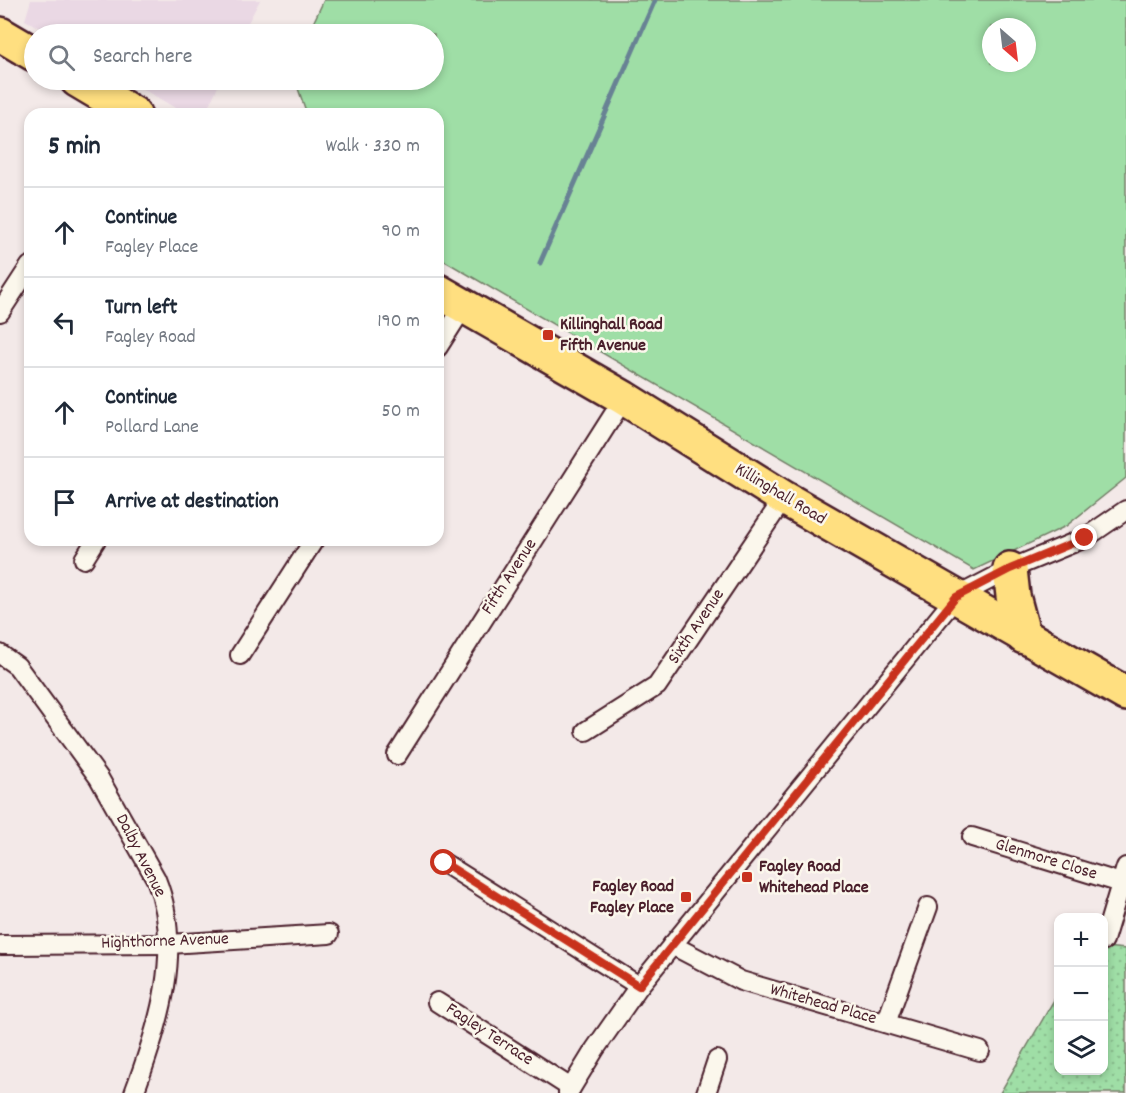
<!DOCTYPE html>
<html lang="en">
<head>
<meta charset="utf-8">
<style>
	body { margin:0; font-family:Dekko,sans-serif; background:#f6f6f7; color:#1f2937 }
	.controls { position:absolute; right:18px; bottom:18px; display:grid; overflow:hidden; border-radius:12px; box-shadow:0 3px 9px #0003 }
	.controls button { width:54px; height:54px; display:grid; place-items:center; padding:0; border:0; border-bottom:2px solid #e0e1e3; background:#fff; color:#1f2937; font:30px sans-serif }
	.compass { position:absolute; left:982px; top:18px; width:54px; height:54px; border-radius:50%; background:#fff; box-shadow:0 3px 9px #0003; rotate:152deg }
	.stop { position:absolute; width:18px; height:18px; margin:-14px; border:4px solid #c8321e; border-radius:50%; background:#fff }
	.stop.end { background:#c8321e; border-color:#fff; box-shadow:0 2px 6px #0008 }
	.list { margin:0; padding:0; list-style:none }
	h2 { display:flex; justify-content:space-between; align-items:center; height:78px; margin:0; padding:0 24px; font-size:26px }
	h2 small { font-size:20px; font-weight:400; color:#747a83 }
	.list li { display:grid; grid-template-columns:39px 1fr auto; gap:18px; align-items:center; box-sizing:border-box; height:90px; padding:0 24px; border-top:2px solid #e0e1e3 }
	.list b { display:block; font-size:22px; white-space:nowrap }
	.list p { margin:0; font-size:20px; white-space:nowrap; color:#747a83 }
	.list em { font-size:20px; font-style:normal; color:#747a83 }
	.icon { flex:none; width:33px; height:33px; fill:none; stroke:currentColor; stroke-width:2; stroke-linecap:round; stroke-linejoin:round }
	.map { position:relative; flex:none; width:1126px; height:1093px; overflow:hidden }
	.search { position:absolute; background:#fff; box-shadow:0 3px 9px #0003; left:24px; top:24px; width:420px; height:66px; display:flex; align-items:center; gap:15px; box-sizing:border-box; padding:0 21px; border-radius:33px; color:#747a83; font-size:22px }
	.panel { position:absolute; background:#fff; box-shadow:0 3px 9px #0003; left:24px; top:108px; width:420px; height:438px; border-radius:18px }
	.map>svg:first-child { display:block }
	.built { fill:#ead8e4 }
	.grass { fill:#9fdea6; stroke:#747e68; stroke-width:1.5; fill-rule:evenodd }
	.park { fill:url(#park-dots); stroke:#747e68; stroke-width:1.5 }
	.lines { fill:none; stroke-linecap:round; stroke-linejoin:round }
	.stream { stroke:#678294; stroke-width:5 }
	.street-casing { stroke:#4a1f2b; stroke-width:22 }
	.highway-casing { stroke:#4a1f2b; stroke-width:38 }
	.street { stroke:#fbf7ec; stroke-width:18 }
	.highway { stroke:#ffdf80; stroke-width:33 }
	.route { stroke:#c8321e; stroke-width:8 }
	.poi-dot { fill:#c8321e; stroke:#fbf7ec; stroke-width:2 }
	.labels { text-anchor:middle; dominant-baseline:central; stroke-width:5; stroke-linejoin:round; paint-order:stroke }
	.poi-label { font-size:18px; font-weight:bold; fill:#4a1f2b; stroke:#fbf7ec; text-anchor:start }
	.street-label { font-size:18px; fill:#4a1f2b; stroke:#fbf7ec }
</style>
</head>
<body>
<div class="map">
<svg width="1126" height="1093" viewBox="0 0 1126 1093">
	<defs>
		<pattern id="park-dots" width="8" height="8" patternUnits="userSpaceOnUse" patternTransform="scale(1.5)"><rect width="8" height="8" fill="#9fdea6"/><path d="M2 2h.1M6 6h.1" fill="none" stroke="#8abe8f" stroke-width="1.8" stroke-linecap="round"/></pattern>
	</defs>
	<rect width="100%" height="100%" fill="#f3e9e8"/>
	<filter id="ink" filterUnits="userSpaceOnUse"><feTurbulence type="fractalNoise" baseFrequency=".0167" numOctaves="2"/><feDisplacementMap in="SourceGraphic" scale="12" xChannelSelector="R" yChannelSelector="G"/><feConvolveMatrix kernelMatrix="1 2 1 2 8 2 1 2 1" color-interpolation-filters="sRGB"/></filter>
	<g filter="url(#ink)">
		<g class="built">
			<polygon points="31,0 260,0 242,34 51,34 25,20"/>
			<polygon points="127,80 221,80 205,114 186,114"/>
		</g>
		<path class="grass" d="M 324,0 L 1126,0 L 1126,478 L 1066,526 L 974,570 L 438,257 L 438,114 L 307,114 L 295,80 L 434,80 L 434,34 L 308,34 ZM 991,27 L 1027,27 L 1027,63 L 991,63 Z"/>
		<polygon class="park" points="1104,947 1126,949 1126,1093 1000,1093 1058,993 1058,1070 1104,1070"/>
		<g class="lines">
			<polyline class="stream" points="540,263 655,0"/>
			<g class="street-casing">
				<g id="street">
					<polyline points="0,312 30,266"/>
					<polyline points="438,347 464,306"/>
					<polyline points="84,559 96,540"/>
					<path d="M 0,654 L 17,666 L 99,778 L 156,879 C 184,949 159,1026 134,1093"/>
					<polyline points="240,655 314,540"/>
					<polyline points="586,731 657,686 784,498"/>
					<polyline points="397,755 624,398"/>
					<polyline points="972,837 1121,883"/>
					<polyline points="444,863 639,986"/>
					<polyline points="1104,940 1126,867"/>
					<polyline points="1,945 169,944 329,934"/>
					<polyline points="672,945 741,981 980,1051"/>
					<polyline points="437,1002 571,1088"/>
					<polyline points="886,1023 928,907"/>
					<polyline points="568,1093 595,1049 639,986 956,597 1010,569 1085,538 1126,510"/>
					<polyline points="706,1093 717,1060"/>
				</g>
			</g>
			<g class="highway-casing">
				<g id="highway">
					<polyline points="0,34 34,54"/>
					<polyline points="77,80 134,114"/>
					<polyline points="438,291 624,398 784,498 1126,694"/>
					<polyline points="1010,569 1013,596 1024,637"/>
				</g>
			</g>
			<use href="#street" class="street"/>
			<use href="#highway" class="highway"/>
		</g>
	</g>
	<g class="lines" filter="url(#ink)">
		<polyline class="route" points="444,863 639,986 956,597 1010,569 1085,538"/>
	</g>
	<g class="poi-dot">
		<rect x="542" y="329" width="12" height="12" rx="3"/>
		<rect x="741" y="871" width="12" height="12" rx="3"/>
		<rect x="680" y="891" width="12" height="12" rx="3"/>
	</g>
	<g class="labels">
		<g class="poi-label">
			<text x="560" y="325">Killinghall Road<tspan x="560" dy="21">Fifth Avenue</tspan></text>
			<text x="759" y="867">Fagley Road<tspan x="759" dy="21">Whitehead Place</tspan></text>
			<text x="674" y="887" text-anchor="end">Fagley Road<tspan x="674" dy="21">Fagley Place</tspan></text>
		</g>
		<g class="street-label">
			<text transform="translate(780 495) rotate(31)">Killinghall Road</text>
			<text transform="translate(510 577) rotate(-57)">Fifth Avenue</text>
			<text transform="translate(697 627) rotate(-56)">Sixth Avenue</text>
			<text transform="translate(140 856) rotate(63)">Dalby Avenue</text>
			<text transform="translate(1046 860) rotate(17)">Glenmore Close</text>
			<text transform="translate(165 942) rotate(-2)">Highthorne Avenue</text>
			<text transform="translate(823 1005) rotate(16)">Whitehead Place</text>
			<text transform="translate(489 1035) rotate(33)">Fagley Terrace</text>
		</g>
	</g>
</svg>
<div class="controls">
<button>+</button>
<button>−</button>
<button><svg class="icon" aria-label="layers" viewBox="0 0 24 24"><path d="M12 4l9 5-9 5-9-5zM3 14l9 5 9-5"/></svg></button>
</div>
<svg class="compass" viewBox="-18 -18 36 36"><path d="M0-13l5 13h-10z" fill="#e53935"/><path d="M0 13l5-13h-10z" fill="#747a83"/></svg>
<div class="stop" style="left:444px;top:863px"></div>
<div class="stop end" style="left:1085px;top:538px"></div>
<div class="search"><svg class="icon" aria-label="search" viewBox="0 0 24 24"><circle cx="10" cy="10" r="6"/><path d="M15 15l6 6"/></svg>Search here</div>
<section class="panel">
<h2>5 min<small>Walk · 330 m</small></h2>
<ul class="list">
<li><svg class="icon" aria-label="ahead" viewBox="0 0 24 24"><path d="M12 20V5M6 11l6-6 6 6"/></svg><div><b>Continue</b><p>Fagley Place</p></div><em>90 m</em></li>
<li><svg class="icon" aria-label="left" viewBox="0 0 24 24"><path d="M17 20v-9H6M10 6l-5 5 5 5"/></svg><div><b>Turn left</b><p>Fagley Road</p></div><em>190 m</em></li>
<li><svg class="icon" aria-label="ahead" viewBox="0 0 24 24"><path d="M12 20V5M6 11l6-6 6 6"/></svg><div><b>Continue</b><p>Pollard Lane</p></div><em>50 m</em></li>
<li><svg class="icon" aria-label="arrive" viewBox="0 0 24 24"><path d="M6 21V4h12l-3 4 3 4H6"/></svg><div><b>Arrive at destination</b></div></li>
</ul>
</section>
</div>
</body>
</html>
